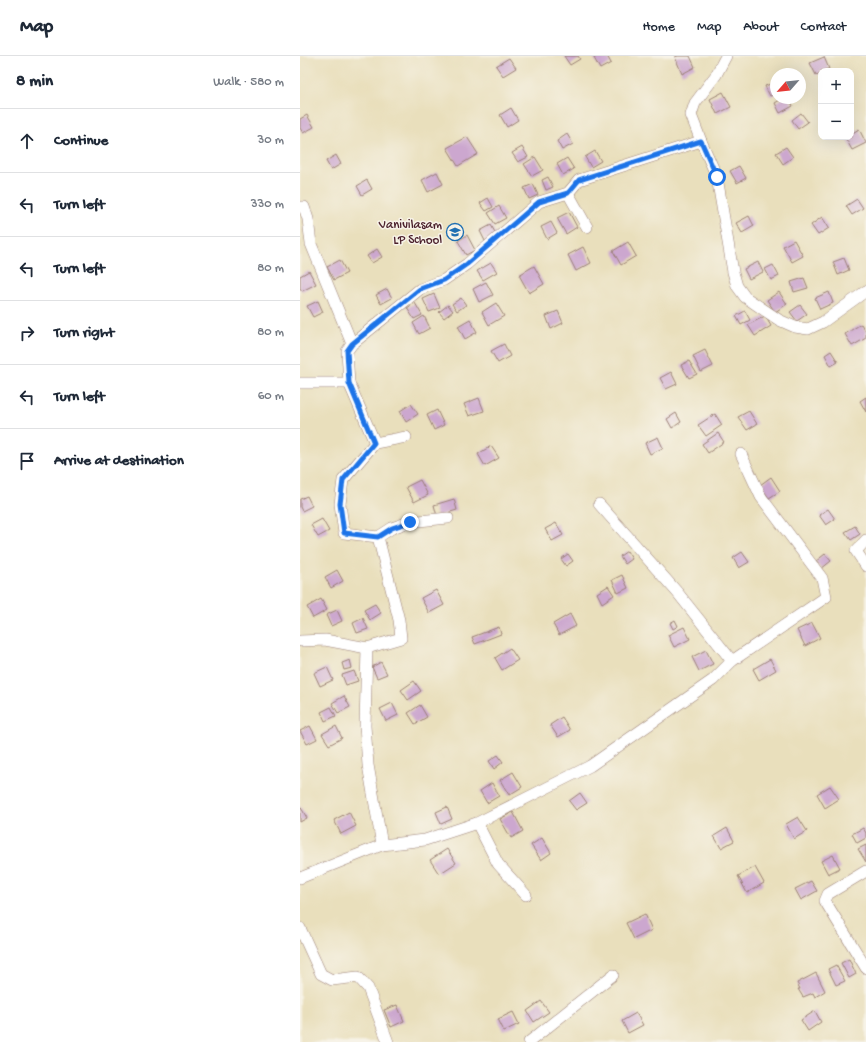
<!DOCTYPE html>
<html lang="en">
<head>
<meta charset="utf-8">
<style>
	body { margin:0; font-family:"Gochi Hand",sans-serif; background:#f6f6f7; color:#1f2937 }
	.controls { position:absolute; right:12px; top:12px; display:grid; overflow:hidden; border-radius:8px; box-shadow:0 4px 16px #0002 }
	.controls button { width:36px; height:36px; display:grid; place-items:center; padding:0; border:0; border-bottom:1px solid #e0e1e3; background:#fff; color:#1f2937; font:20px sans-serif }
	.compass { position:absolute; left:470px; top:12px; width:36px; height:36px; border-radius:50%; background:#fff; box-shadow:0 4px 16px #0002; rotate:242deg }
	.stop { position:absolute; width:12px; height:12px; margin:-9px; border:3px solid #1a73e8; border-radius:50%; background:#fff }
	.stop.end { background:#1a73e8; border-color:#fff; box-shadow:0 1px 4px #0008 }
	.list { margin:0; padding:0; list-style:none }
	h2 { display:flex; justify-content:space-between; align-items:center; height:52px; margin:0; padding:0 16px; font-size:17px }
	h2 small { font-size:13px; font-weight:400; color:#747a83 }
	.list li { display:grid; grid-template-columns:26px 1fr auto; gap:12px; align-items:center; box-sizing:border-box; height:64px; padding:0 16px; border-top:1px solid #e0e1e3 }
	.list b { display:block; font-size:15px; white-space:nowrap }
	.list em { font-size:13px; font-style:normal; color:#747a83 }
	.icon { flex:none; width:22px; height:22px; fill:none; stroke:currentColor; stroke-width:2; stroke-linecap:round; stroke-linejoin:round }
	.map { position:relative; flex:none; width:566px; height:986px; overflow:hidden }
	header { display:flex; align-items:center; gap:24px; box-sizing:border-box; height:56px; padding:0 20px; background:#fff; border-bottom:1px solid #e0e1e3 }
	header strong { font-size:19px }
	nav { display:flex; gap:22px; margin-inline-start:auto; font-size:14px }
	main { display:flex }
	aside { flex:1; background:#fff }
	.map>svg:first-child { display:block }
	.building { fill:#cca7cf }
	.lines { fill:none; stroke-linecap:round; stroke-linejoin:round }
	.minor-casing { stroke:#9a7f74; stroke-width:12 }
	.minor { stroke:#fff; stroke-width:11 }
	.route { stroke:#1a73e8; stroke-width:5 }
	.labels { text-anchor:middle; dominant-baseline:central; stroke-width:3; stroke-linejoin:round; paint-order:stroke }
	.poi-label { font-size:13px; fill:#4a1f2b; stroke:#f7f3e8; text-anchor:end }
</style>
</head>
<body>
<header>
<strong>Map</strong>
<nav><a>Home</a><a>Map</a><a>About</a><a>Contact</a></nav>
</header>
<main>
<aside>
<h2>8 min<small>Walk · 580 m</small></h2>
<ul class="list">
<li><svg class="icon" aria-label="ahead" viewBox="0 0 24 24"><path d="M12 20V5M6 11l6-6 6 6"/></svg><div><b>Continue</b></div><em>30 m</em></li>
<li><svg class="icon" aria-label="left" viewBox="0 0 24 24"><path d="M17 20v-9H6M10 6l-5 5 5 5"/></svg><div><b>Turn left</b></div><em>330 m</em></li>
<li><svg class="icon" aria-label="left" viewBox="0 0 24 24"><path d="M17 20v-9H6M10 6l-5 5 5 5"/></svg><div><b>Turn left</b></div><em>80 m</em></li>
<li><svg class="icon" aria-label="right" viewBox="0 0 24 24"><path d="M7 20v-9h11M14 6l5 5-5 5"/></svg><div><b>Turn right</b></div><em>80 m</em></li>
<li><svg class="icon" aria-label="left" viewBox="0 0 24 24"><path d="M17 20v-9H6M10 6l-5 5 5 5"/></svg><div><b>Turn left</b></div><em>60 m</em></li>
<li><svg class="icon" aria-label="arrive" viewBox="0 0 24 24"><path d="M6 21V4h12l-3 4 3 4H6"/></svg><div><b>Arrive at destination</b></div></li>
</ul>
</aside>
<div class="map">
<svg width="566" height="986" viewBox="0 0 566 986">
	<rect width="100%" height="100%" fill="#f7f3e8"/>
	<filter id="ink" filterUnits="userSpaceOnUse"><feTurbulence type="fractalNoise" baseFrequency=".025" numOctaves="2"/><feDisplacementMap in="SourceGraphic" scale="8" xChannelSelector="R" yChannelSelector="G"/><feConvolveMatrix kernelMatrix="1 2 1 2 8 2 1 2 1" color-interpolation-filters="sRGB"/></filter>
	<filter id="wash" filterUnits="userSpaceOnUse"><feTurbulence type="fractalNoise" baseFrequency=".012" numOctaves="4" result="noise"/><feDisplacementMap in="SourceGraphic" scale="16" xChannelSelector="R" yChannelSelector="G"/><feGaussianBlur stdDeviation="0.9" result="paint"/><feColorMatrix in="noise" values="0 0 0 0 0 0 0 0 0 0 0 0 0 0 0 0 0 1.4 0 .05"/><feComposite in="paint" operator="in"/></filter>
	<g filter="url(#wash)">
		<rect width="100%" height="100%" fill="#e9dfbc"/>
		<g id="blocks">
			<g class="building">
				<polygon points="264,0 278,0 280,3 270,9"/>
				<polygon points="297,0 307,0 311,7 300,13 294,2"/>
				<polygon points="378,0 390,0 395,11 382,18 375,1"/>
				<polygon points="524,1 529,13 521,15 521,17 516,19 510,7"/>
				<polygon points="209,2 216,12 203,20 196,10"/>
				<polygon points="473,27 476,34 476,38 470,40 465,30"/>
				<polygon points="423,36 431,51 417,58 410,43"/>
				<polygon points="483,42 489,42 493,50 480,57 475,47"/>
				<polygon points="211,52 218,64 207,71 200,59"/>
				<polygon points="501,57 508,66 498,73 492,64"/>
				<polygon points="7,59 14,71 3,77 0,72 0,63"/>
				<polygon points="559,73 566,87 552,94 545,81 551,81 551,78"/>
				<polygon points="267,78 273,88 262,94 257,85"/>
				<polygon points="167,81 178,98 158,110 147,92"/>
				<polygon points="222,91 228,101 218,106 212,97"/>
				<polygon points="486,91 493,101 483,108 476,97"/>
				<polygon points="295,95 301,105 291,111 285,101"/>
				<polygon points="36,99 41,108 31,114 26,105"/>
				<polygon points="235,101 243,114 232,120 224,108"/>
				<polygon points="267,102 274,113 263,119 257,108"/>
				<polygon points="439,110 446,122 437,127 430,115"/>
				<polygon points="137,116 143,128 128,136 122,124"/>
				<polygon points="248,121 253,131 246,134 242,124"/>
				<polygon points="67,124 72,133 62,139 57,130"/>
				<polygon points="233,128 238,139 229,143 224,132"/>
				<polygon points="188,142 193,151 186,155 180,147"/>
				<polygon points="557,143 563,152 552,159 546,150"/>
				<polygon points="199,150 206,162 195,168 188,157"/>
				<polygon points="269,156 277,171 266,178 257,162"/>
				<polygon points="449,160 454,170 442,177 436,167"/>
				<polygon points="522,161 529,172 518,179 511,169"/>
				<polygon points="251,166 257,177 247,183 241,171"/>
				<polygon points="191,169 197,180 186,187 180,175"/>
				<polygon points="167,179 175,194 166,199 158,185"/>
				<polygon points="494,184 503,200 492,206 483,190"/>
				<polygon points="328,186 336,200 321,209 313,195"/>
				<polygon points="283,191 291,207 276,215 268,199"/>
				<polygon points="77,193 82,201 72,207 67,200"/>
				<polygon points="544,202 549,214 538,219 533,206"/>
				<polygon points="40,204 47,217 34,224 27,211"/>
				<polygon points="458,206 463,216 449,223 444,213"/>
				<polygon points="191,207 197,216 183,224 177,215"/>
				<polygon points="473,209 479,220 471,224 465,213"/>
				<polygon points="234,210 244,228 229,237 219,219"/>
				<polygon points="9,215 16,228 2,235 0,232 0,220"/>
				<polygon points="504,222 508,232 494,236 491,226"/>
				<polygon points="186,226 193,239 179,246 173,233"/>
				<polygon points="87,233 92,242 81,248 76,239"/>
				<polygon points="479,236 487,248 475,256 467,244"/>
				<polygon points="529,236 533,247 520,253 515,242"/>
				<polygon points="134,238 140,252 129,256 123,243"/>
				<polygon points="161,242 166,249 157,255 152,248"/>
				<polygon points="18,245 23,256 13,261 7,250"/>
				<polygon points="115,247 122,259 114,263 107,252"/>
				<polygon points="196,247 204,260 189,269 182,256"/>
				<polygon points="148,249 153,255 144,262 139,256"/>
				<polygon points="500,249 507,258 497,265 490,256"/>
				<polygon points="258,255 263,267 251,273 246,260"/>
				<polygon points="445,255 450,264 441,269 436,260"/>
				<polygon points="124,260 130,272 119,278 113,267"/>
				<polygon points="465,260 471,270 455,280 448,269"/>
				<polygon points="170,263 177,276 165,283 158,270"/>
				<polygon points="561,268 566,276 566,282 552,290 545,278"/>
				<polygon points="204,288 210,300 198,307 191,295"/>
				<polygon points="405,294 413,310 401,316 393,300"/>
				<polygon points="531,295 538,306 531,310 525,299"/>
				<polygon points="389,305 397,318 389,322 381,309"/>
				<polygon points="371,316 377,328 366,333 360,322"/>
				<polygon points="566,341 566,356 560,345"/>
				<polygon points="179,342 184,355 169,360 164,348"/>
				<polygon points="111,348 118,358 106,366 100,355"/>
				<polygon points="137,354 144,369 134,374 127,359"/>
				<polygon points="449,355 457,368 447,374 438,361"/>
				<polygon points="376,357 381,366 372,372 367,363"/>
				<polygon points="415,358 422,369 406,380 398,369"/>
				<polygon points="418,377 424,386 408,397 402,388"/>
				<polygon points="358,381 363,392 350,398 345,387"/>
				<polygon points="191,390 199,402 185,410 178,398"/>
				<polygon points="471,421 480,435 469,442 460,429"/>
				<polygon points="120,424 128,439 114,446 106,431"/>
				<polygon points="7,440 12,450 2,455 0,451 0,443"/>
				<polygon points="154,443 157,454 137,460 134,449"/>
				<polygon points="528,453 535,463 526,469 519,459"/>
				<polygon points="22,463 29,475 18,481 11,469"/>
				<polygon points="256,467 263,479 252,485 245,473"/>
				<polygon points="555,470 560,478 551,484 545,476"/>
				<polygon points="327,495 332,503 325,508 320,500"/>
				<polygon points="442,496 449,506 439,512 433,502"/>
				<polygon points="268,498 273,505 266,510 261,503"/>
				<polygon points="525,498 531,505 521,513 515,506"/>
				<polygon points="37,514 43,525 31,532 25,521"/>
				<polygon points="322,519 328,532 318,537 312,524"/>
				<polygon points="308,530 314,539 302,547 297,537"/>
				<polygon points="136,534 144,549 129,557 121,542"/>
				<polygon points="21,543 27,554 13,562 7,551"/>
				<polygon points="75,548 81,557 70,564 64,554"/>
				<polygon points="37,554 42,565 31,570 26,559"/>
				<polygon points="270,558 276,570 259,579 253,568"/>
				<polygon points="63,562 68,573 57,577 53,567"/>
				<polygon points="375,564 378,570 373,573 370,567"/>
				<polygon points="512,567 520,582 505,590 497,574"/>
				<polygon points="199,571 201,578 175,588 172,581"/>
				<polygon points="384,571 390,583 374,591 368,579"/>
				<polygon points="210,592 218,604 202,614 195,602"/>
				<polygon points="406,594 413,608 399,615 392,601"/>
				<polygon points="470,603 476,614 459,624 453,613"/>
				<polygon points="50,604 52,612 44,614 42,607"/>
				<polygon points="81,606 87,618 77,622 72,611"/>
				<polygon points="27,611 33,624 20,630 14,617"/>
				<polygon points="54,615 58,625 46,629 42,619"/>
				<polygon points="114,625 121,635 108,644 101,634"/>
				<polygon points="44,640 50,651 38,657 32,647"/>
				<polygon points="92,647 98,659 86,665 80,653"/>
				<polygon points="120,649 127,661 115,668 108,657"/>
				<polygon points="31,651 36,660 25,665 21,656"/>
				<polygon points="262,661 270,674 258,681 250,669"/>
				<polygon points="10,670 17,683 7,688 0,675"/>
				<polygon points="36,670 42,682 29,689 22,678"/>
				<polygon points="198,699 203,706 194,713 189,705"/>
				<polygon points="213,716 222,731 209,739 200,724"/>
				<polygon points="192,727 199,740 187,747 180,735"/>
				<polygon points="530,730 539,743 525,752 517,738"/>
				<polygon points="280,737 287,747 276,754 269,745"/>
				<polygon points="0,750 7,762 0,766"/>
				<polygon points="147,751 152,763 141,768 136,756"/>
				<polygon points="49,756 56,770 41,778 34,764"/>
				<polygon points="213,756 223,775 211,782 200,763"/>
				<polygon points="498,761 507,775 494,783 486,768"/>
				<polygon points="427,772 434,785 421,792 414,780"/>
				<polygon points="563,772 566,777 566,782 557,787 552,778"/>
				<polygon points="242,782 251,797 241,804 231,789"/>
				<polygon points="566,789 566,806 558,793"/>
				<polygon points="147,793 156,807 139,818 130,804"/>
				<polygon points="533,799 540,812 528,818 521,805"/>
				<polygon points="455,811 464,827 447,837 438,820"/>
				<polygon points="511,825 517,835 501,844 495,833"/>
				<polygon points="345,858 352,874 334,883 326,867"/>
				<polygon points="549,903 556,918 549,922 541,907"/>
				<polygon points="536,909 545,925 536,929 528,913"/>
				<polygon points="516,917 525,935 515,941 513,937 503,941 498,933 500,933 497,927"/>
				<polygon points="241,945 249,956 234,966 227,955"/>
				<polygon points="97,949 104,965 91,971 84,954"/>
				<polygon points="515,955 521,966 508,975 501,964"/>
				<polygon points="213,956 219,968 204,975 198,963"/>
				<polygon points="336,957 343,969 328,977 322,965"/>
			</g>
		</g>
	</g>
	<g filter="url(#ink)">
		<use href="#blocks" fill-opacity="0" stroke="#9a7f74" stroke-width="1"/>
		<g class="lines">
			<g class="minor-casing">
				<g id="minor">
					<polyline points="401,85 417,121 433,216 437,230 445,241 479,264 495,271 508,273 523,266 566,235"/>
					<polyline points="268,137 287,171"/>
					<polyline points="0,151 4,151 8,163 11,188 52,288"/>
					<polyline points="0,327 49,327 47,295 52,288 120,233 144,224 167,208 239,146 268,137 279,124 401,85 391,59 395,47 416,19 426,0"/>
					<polyline points="49,327 75,387"/>
					<polyline points="106,381 75,387 43,424 40,448 44,477 78,481 92,472 109,466 148,462"/>
					<polyline points="299,448 377,536 432,605"/>
					<polyline points="566,484 556,495 566,510"/>
					<polyline points="0,585 25,584 67,592 101,582 99,564 78,481"/>
					<polyline points="67,592 65,670 68,709 82,789"/>
					<polyline points="177,767 198,808 226,839"/>
					<polyline points="566,815 528,838 525,845 566,912"/>
					<polyline points="0,822 82,789 125,784 177,767 290,710 413,624 432,605 526,541 522,522 461,441 441,398"/>
					<polyline points="0,872 21,918 32,924 58,921 68,932 88,986"/>
					<polyline points="229,986 313,919"/>
				</g>
			</g>
			<use href="#minor" class="minor"/>
		</g>
	</g>
	<g class="lines" filter="url(#ink)">
		<polyline class="route" points="110,466 92,472 78,481 44,477 40,448 43,424 74,387 49,327 47,295 52,288 120,233 144,224 167,208 239,146 268,137 279,124 401,85 417,121"/>
	</g>
	<defs>
		<g id="school-ring" transform="scale(0.9)"><circle r="9.5" fill="#f7f3e8" stroke="#1f6fb2" stroke-width="1.5"/><path d="M0-5L7-2L0 1L-7-2ZM-4 1L0 2.5L4 1V4Q0 6-4 4Z" fill="#1f6fb2"/></g>
	</defs>
	<g fill-rule="evenodd">
		<use href="#school-ring" x="155" y="176"/>
	</g>
	<g class="labels">
		<g class="poi-label">
			<text x="142" y="169">Vanivilasam<tspan x="142" dy="15">LP School</tspan></text>
		</g>
	</g>
</svg>
<div class="controls">
<button>+</button>
<button>−</button>
</div>
<svg class="compass" viewBox="-18 -18 36 36"><path d="M0-13l5 13h-10z" fill="#e53935"/><path d="M0 13l5-13h-10z" fill="#747a83"/></svg>
<div class="stop" style="left:417px;top:121px"></div>
<div class="stop end" style="left:110px;top:466px"></div>
</div>
</main>
</body>
</html>
